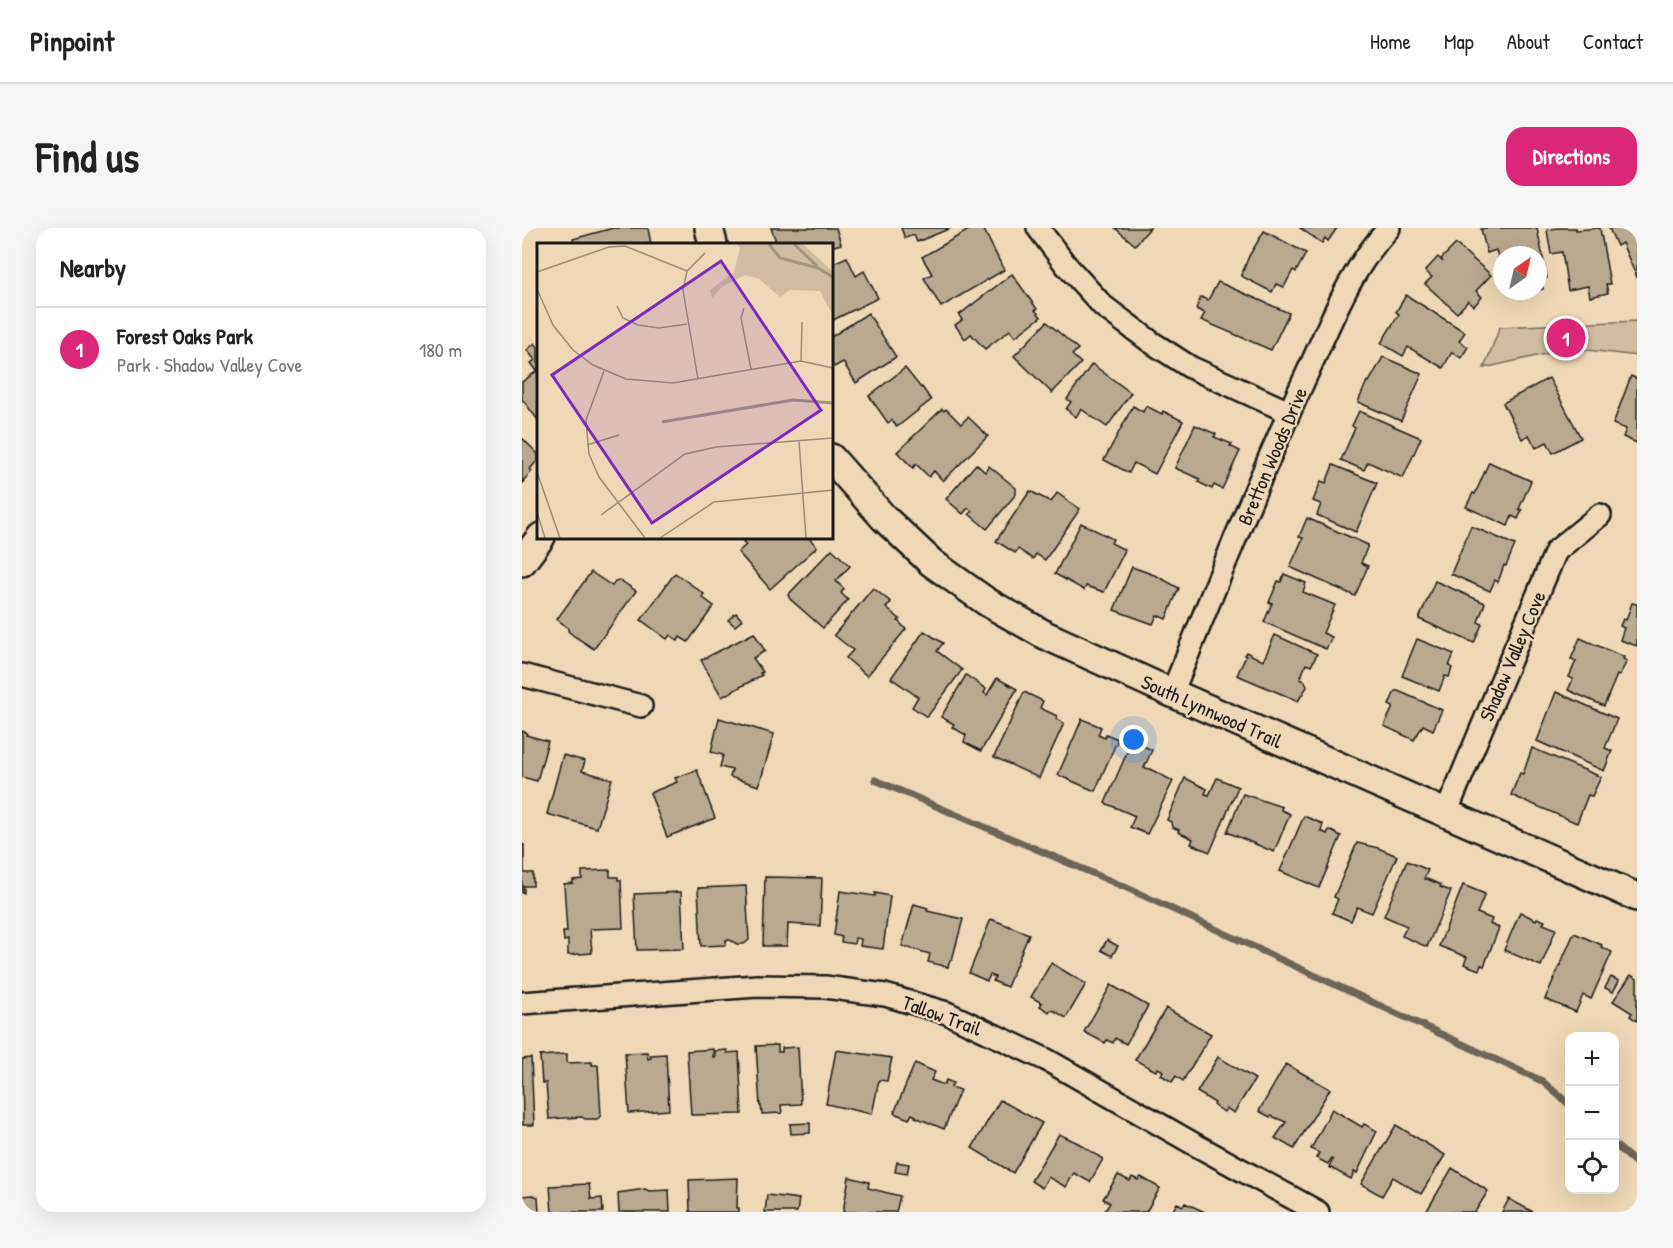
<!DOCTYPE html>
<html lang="en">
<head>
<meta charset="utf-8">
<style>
	body { margin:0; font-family:"Patrick Hand",sans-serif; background:#f6f6f6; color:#222 }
	.controls { position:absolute; right:18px; bottom:18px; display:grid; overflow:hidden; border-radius:12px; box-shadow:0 6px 24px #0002 }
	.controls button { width:54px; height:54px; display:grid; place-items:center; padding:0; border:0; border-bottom:2px solid #e0e0e0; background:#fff; color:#222; font:30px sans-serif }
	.compass { position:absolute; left:971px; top:18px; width:54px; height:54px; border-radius:50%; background:#fff; box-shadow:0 6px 24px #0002; rotate:34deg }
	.you { position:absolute; left:612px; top:512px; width:21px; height:21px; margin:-15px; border:4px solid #fff; border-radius:50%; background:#1a73e8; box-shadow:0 0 0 9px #1a73e833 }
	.badge { display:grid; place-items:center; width:39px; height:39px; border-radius:50%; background:#db2777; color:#fff; font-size:20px; font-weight:700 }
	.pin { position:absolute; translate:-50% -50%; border:3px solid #fff; box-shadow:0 2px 6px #0006 }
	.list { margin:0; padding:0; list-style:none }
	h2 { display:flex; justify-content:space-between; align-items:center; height:78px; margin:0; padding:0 24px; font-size:26px }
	h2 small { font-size:20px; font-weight:400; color:#767676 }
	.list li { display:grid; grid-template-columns:39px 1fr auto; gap:18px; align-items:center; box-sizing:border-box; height:84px; padding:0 24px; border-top:2px solid #e0e0e0 }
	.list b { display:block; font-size:22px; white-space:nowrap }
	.list p { margin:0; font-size:20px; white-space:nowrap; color:#767676 }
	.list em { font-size:20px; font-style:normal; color:#767676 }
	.icon { flex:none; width:33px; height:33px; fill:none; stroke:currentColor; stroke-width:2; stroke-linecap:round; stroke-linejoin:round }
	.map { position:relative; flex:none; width:1115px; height:984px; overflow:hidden; border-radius:18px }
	header { display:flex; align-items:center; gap:36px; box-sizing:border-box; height:84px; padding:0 30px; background:#fff; border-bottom:2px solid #e0e0e0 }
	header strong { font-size:28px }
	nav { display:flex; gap:33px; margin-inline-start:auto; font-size:21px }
	.intro { display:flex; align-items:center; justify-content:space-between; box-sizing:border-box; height:144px; padding:0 36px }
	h1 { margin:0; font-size:42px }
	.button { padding:15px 27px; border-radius:18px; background:#db2777; color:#fff; font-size:21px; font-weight:700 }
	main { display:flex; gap:36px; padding:0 36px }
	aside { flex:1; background:#fff; border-radius:18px; box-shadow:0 6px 24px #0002 }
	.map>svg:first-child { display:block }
	.green { fill:#d0bca0; stroke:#766c5e; stroke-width:1.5 }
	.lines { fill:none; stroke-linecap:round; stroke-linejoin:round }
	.stream { stroke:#6d6558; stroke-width:7 }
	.building { fill:#baa991; stroke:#1c1c1c; stroke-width:1.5 }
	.minor-casing { stroke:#1c1c1c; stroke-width:26 }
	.tertiary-casing { stroke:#1c1c1c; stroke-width:32 }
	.minor { stroke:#eed8b7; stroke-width:21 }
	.tertiary { stroke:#eed8b7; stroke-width:27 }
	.labels { text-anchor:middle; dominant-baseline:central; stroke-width:4.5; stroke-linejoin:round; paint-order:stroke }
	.street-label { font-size:20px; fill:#1c1c1c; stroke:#eed8b7 }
	.inset-river { fill:none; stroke:#a39580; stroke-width:3 }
	.inset-road { fill:none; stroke:#9a8d79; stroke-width:1.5 }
	.view { fill:#7b2cbf; fill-opacity:0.15; stroke:#7b2cbf; stroke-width:3 }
	.inset-edge { fill:none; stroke:#1c1c1c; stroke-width:3 }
</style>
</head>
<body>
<header>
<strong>Pinpoint</strong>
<nav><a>Home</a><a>Map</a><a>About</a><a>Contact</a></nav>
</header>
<div class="intro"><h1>Find us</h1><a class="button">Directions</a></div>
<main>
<aside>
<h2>Nearby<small></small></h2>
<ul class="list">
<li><span class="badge">1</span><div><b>Forest Oaks Park</b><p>Park · Shadow Valley Cove</p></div><em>180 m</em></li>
</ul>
</aside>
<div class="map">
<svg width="1115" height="984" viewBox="0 0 1115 984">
	<rect width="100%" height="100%" fill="#eed8b7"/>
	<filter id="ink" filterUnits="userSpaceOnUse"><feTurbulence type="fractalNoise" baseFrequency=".0167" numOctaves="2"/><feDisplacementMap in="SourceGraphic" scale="12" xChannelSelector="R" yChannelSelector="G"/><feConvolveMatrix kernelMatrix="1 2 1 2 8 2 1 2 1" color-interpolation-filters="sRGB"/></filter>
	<g filter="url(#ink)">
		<polygon class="green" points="1115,93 1115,128 1049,120 962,140 978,99"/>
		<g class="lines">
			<g class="stream">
				<polyline points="353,552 605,660 1020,853 1048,877"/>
				<polyline points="1092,916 1115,936"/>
			</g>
		</g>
		<g class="building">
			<polygon points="91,0 126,0 129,16 52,16 51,11"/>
			<polygon points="249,0 314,0 319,16 309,19 309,16 255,16"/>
			<polygon points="379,0 429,0 395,14 392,7 383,10"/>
			<polygon points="450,0 461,0 482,42 419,79 402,50 410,46 400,29"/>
			<polygon points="593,0 628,0 613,17"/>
			<polygon points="778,0 815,0 806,13 803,10 800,15"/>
			<polygon points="964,0 1015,0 1025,50 1019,52 1021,61 1016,62 1016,27 980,27 980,43 974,22 965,25 959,1"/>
			<polygon points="1035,0 1054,0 1054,2 1078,0 1088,56 1084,56 1086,65 1068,69 1066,58 1046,62 1040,24 1029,26 1025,2"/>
			<polygon points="1087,0 1115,0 1115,50 1100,15 1095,18"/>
			<polygon points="742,3 784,25 774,44 771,42 762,59 754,56 750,64 719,48 727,28"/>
			<polygon points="934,16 969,47 954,63 960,69 952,78 946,73 935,85 903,56 910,49 903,43 916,29 921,34 919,31"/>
			<polygon points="325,29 334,48 342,43 356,70 309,93 309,36"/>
			<polygon points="490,46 515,81 513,82 519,89 493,109 488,102 463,121 449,106 443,111 433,97 440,92 437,87"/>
			<polygon points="696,54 767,85 749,122 679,92 683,85 674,81 679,69 686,72"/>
			<polygon points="884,67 943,104 937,113 946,119 939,130 930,124 921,140 886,119 881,128 859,115 877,86 874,84"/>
			<polygon points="346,85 374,129 334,155 321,134 312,139 309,135 309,109"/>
			<polygon points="525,94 556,121 550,127 559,135 530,165 492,128"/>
			<polygon points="13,115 16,119 16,192 0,171 0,154 15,143 9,135 13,132 5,122"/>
			<polygon points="861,129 900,146 879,193 836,174 845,153 847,154"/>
			<polygon points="570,136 609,165 585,199 559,181 554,189 544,181 549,174 545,171"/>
			<polygon points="383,140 399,160 400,159 409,172 375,199 370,192 366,195 347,168"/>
			<polygon points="1109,148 1115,151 1115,215 1101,209 1104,201 1091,196"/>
			<polygon points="1027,150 1059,210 1031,225 1025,214 1014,220 1007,207 1000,211 981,175"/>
			<polygon points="611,178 621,184 624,178 640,186 641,183 661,193 633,246 612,235 607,245 582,232"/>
			<polygon points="420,181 422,183 424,181 439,196 446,189 466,208 421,253 412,243 407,249 394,236 391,240 375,224"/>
			<polygon points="837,183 899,210 881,250 846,234 842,242 819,232 833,200 830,198"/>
			<polygon points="673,197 694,206 692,209 710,216 708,218 718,223 700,261 692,257 690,261 676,254 678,251 653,240"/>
			<polygon points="0,210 16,226 16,232 8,241 10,243 1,253 2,254 0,256"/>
			<polygon points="967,234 1009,253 997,281 1000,282 996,291 990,288 986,298 944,279 951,265 953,266"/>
			<polygon points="454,236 463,244 467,238 494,260 494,266 465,301 447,286 450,283 446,280 441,286 424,271"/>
			<polygon points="811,237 855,255 834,304 795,287 799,276 791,273 799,253 804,255"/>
			<polygon points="508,263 529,274 535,265 558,281 523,332 514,326 511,331 496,321 493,325 474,313"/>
			<polygon points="785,290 846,317 839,335 846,338 833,368 768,339 781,310 777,309"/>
			<polygon points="559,295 591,311 589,315 603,322 582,364 564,358 562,362 533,346"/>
			<polygon points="949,298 993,317 984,338 982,337 976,354 973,352 968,363 929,346"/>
			<polygon points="228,309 289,309 288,311 295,319 248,361 216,324 224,317 221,314"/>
			<polygon points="310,321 328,338 314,353 322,361 319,365 326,372 301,400 268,371 266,367"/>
			<polygon points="610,339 635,348 657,360 644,391 635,387 631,396 592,382"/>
			<polygon points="69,344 90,358 93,353 98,352 114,363 72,421 52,408 46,403 46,400 35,391"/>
			<polygon points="153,345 182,366 180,369 192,378 166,414 158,409 156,413 148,407 145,411 119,392"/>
			<polygon points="762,346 784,355 781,364 813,377 801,405 810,409 804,421 742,394 750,375 747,374 748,372 756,353 759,354"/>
			<polygon points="913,353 963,375 956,394 960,396 952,415 897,391"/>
			<polygon points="351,360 369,374 364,380 378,391 376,393 384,401 345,448 324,430 331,422 312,407"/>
			<polygon points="1110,375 1115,376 1115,418 1098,412 1102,400 1098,398 1101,391 1104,392"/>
			<polygon points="214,385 220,392 213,398 206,392"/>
			<polygon points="402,403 421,415 415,423 440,442 405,489 390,479 396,469 369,450"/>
			<polygon points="232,405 243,423 231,430 241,444 238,445 240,447 200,469 179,432"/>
			<polygon points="753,407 795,426 789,438 784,436 778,451 783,453 785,459 776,473 715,447 724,428 722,427 724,424 741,433"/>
			<polygon points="1058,410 1102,429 1101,431 1105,433 1097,448 1095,447 1082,478 1046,462 1051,451 1047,449 1054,433 1049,431"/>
			<polygon points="895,411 932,426 927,438 930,440 927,449 923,448 917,463 880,448"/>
			<polygon points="444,447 464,461 462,465 465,467 475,450 495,461 459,523 442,514 444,507 430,499 432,496 419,489"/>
			<polygon points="873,463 876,463 920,482 911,502 901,497 892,512 862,498 871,479 867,477"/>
			<polygon points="502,464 521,473 518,480 535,488 534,491 542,495 517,550 472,529"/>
			<polygon points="1034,464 1095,491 1083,520 1090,523 1082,543 1015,513"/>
			<polygon points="197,490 252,506 237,558 208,549 210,542 198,539 201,527 189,524"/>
			<polygon points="560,491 579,499 576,507 583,510 584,506 596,511 573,563 536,547"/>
			<polygon points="0,503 5,505 4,507 26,513 15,553 0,549"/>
			<polygon points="610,513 630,522 622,540 628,541 651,553 625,606 608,599 613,588 583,575"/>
			<polygon points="1010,520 1079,549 1070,568 1066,567 1055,595 989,567 998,545 1001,546"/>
			<polygon points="41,527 63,533 60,543 90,551 75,600 25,586"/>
			<polygon points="175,542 193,590 145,609 128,565 155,554 153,550"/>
			<polygon points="663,550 685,561 683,566 687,567 695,550 716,559 688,624 669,616 671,611 656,604 657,602 650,599 649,594 645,592"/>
			<polygon points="721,566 760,579 759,582 768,586 752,624 705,604"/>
			<polygon points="782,588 801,596 799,603 805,606 807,602 819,608 797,660 758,643"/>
			<polygon points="835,615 856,620 875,628 850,685 835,679 829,693 810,685 816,671 812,669"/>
			<polygon points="0,616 2,617 2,645 11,645 11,658 2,658 2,665 0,665"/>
			<polygon points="885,633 906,642 902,651 905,651 919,657 918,659 929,663 905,719 880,708 885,698 862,688"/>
			<polygon points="88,642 88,649 96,649 96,652 99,652 101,700 68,701 70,725 46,727 46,712 42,713 41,704 45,704 42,656 51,655 51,652 60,651 60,643"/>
			<polygon points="243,649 300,650 298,698 266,696 265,718 241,718"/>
			<polygon points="941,657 963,666 955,685 970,691 968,696 977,700 962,738 959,737 957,742 942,736 945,729 917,718"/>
			<polygon points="224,658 227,712 222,716 215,716 208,712 204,712 204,717 179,718 176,660"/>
			<polygon points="318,663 353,668 353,665 368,668 361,721 338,718 339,711 333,710 332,716 319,714 320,709 312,707"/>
			<polygon points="159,664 162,721 115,722 112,666"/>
			<polygon points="392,676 406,680 405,683 441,691 430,732 428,732 426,739 406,734 408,726 380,718"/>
			<polygon points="998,684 1014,692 1015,690 1023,693 1021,696 1034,701 1019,738 982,722"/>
			<polygon points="469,691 507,706 485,759 471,753 473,749 468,747 465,753 447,745"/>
			<polygon points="1052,705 1080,717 1079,719 1090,724 1069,771 1061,767 1054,784 1023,771"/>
			<polygon points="585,712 596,718 590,728 579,722"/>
			<polygon points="529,735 564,756 544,790 533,783 528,782 527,784 518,778 520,775 509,769"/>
			<polygon points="1109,747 1115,751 1115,793 1108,788 1110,785 1091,773"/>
			<polygon points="1089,749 1097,753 1091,764 1083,760"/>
			<polygon points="589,757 626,778 604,816 593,810 591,815 585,812 583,815 562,804"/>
			<polygon points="644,780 689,806 661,853 654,848 650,854 639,847 641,843 636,840 634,843 613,832"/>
			<polygon points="256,817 256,824 260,824 260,820 276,819 279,876 259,877 260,885 240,886 239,878 238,878 234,818"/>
			<polygon points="191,821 191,829 193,829 193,823 205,822 205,825 217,824 220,886 169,887 165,823"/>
			<polygon points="314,822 370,830 365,853 357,852 350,886 304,876"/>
			<polygon points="125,824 126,831 129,830 128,827 144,826 147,882 107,885 103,825"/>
			<polygon points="45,826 45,835 70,834 70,837 76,837 79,888 75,891 63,891 60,889 27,891 24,855 20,855 18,828"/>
			<polygon points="696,829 733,851 712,885 704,880 702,884 692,877 693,875 675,864"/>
			<polygon points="9,830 12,897 1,897 0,831"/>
			<polygon points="393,835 413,844 409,852 422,857 424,852 431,855 429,859 438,862 422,901 393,889 394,888 390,886 387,891 372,885"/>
			<polygon points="764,836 808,861 772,921 753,910 764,894 749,888 748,889 737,883"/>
			<polygon points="478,872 520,895 491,945 450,920"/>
			<polygon points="810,881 840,899 842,896 855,903 835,945 832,944 829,951 807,939 811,932 809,931 806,936 794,930 797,925 789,921"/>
			<polygon points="288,895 288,905 269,906 268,896"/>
			<polygon points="874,897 923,927 899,966 871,949 860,968 839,956"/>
			<polygon points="537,906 556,915 581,931 568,954 552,945 544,959 526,949 520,960 509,953"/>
			<polygon points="375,934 387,936 385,946 373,944"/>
			<polygon points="930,940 966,963 953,984 904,984"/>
			<polygon points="596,947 608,953 610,949 616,952 619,949 638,960 624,984 582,984 588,975 581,971"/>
			<polygon points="327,949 347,954 346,960 378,968 374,984 321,984"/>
			<polygon points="216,950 215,980 217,980 217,984 168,984 167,952"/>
			<polygon points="67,956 69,971 80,970 81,984 30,984 28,958"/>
			<polygon points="123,961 127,963 147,962 148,984 97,984 96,965"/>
			<polygon points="10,967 16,969 17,984 0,984 0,968"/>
			<polygon points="245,967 277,971 275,984 243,984"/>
			<polygon points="987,971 1011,984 980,984"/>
			<polygon points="655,975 661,978 663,975 683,984 650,984"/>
		</g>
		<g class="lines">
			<g class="minor-casing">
				<g id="minor">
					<polyline points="516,0 544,37 581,78 629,114 668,139 767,184"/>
					<polyline points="0,447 119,478"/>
					<path d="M 650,465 C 693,360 735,254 783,150 C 808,97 826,44 867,0"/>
					<polyline points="924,585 1034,323 1078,287"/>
					<polyline points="0,775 235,758 303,759 363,767 425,785 525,832 672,916 796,984"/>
				</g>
			</g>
			<g class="tertiary-casing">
				<g id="tertiary">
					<polyline points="187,0 191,16"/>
					<polyline points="309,230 362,290 410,335 465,374 523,407 650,465 1115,669"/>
					<polyline points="0,334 19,309"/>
				</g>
			</g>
			<use href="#minor" class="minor"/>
			<use href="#tertiary" class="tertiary"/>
		</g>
	</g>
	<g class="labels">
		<g class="street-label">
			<text transform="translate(750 228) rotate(-67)">Bretton Woods Drive</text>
			<text transform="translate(990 428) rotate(-67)">Shadow Valley Cove</text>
			<text transform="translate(690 483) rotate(24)">South Lynnwood Trail</text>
			<text transform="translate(420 787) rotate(20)">Tallow Trail</text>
		</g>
	</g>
	<g transform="translate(15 15)">
		<rect width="296" height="296" fill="#eed8b7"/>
		<path d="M 200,1 L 266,1 L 295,28 L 295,71 L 283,48 L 253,47 L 243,54 L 222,36 L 208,32 L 186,43 L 175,55 L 173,47 L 197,29 L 203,5 Z" fill="#d0bca0"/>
		<path class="inset-river" d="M 232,1 L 243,15 L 281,25 L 296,34M 257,1 L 280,23M 125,179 L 256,157 L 296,160"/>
		<path class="inset-road" d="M 0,29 L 72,4 L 88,3 L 150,28M 0,46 L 16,82 L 36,107 L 56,122 L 89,136 L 136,140 L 264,118 L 296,125M 80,63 L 86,75 L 101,82 L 122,85 L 150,81M 207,65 L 204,75 L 214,126M 264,118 L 265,79M 67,128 L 49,177 L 52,211 L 62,234 L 108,295M 161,136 L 146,47 L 150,28 L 168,10M 262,198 L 269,295M 50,202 L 82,192M 0,229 L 23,295M 0,269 L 8,295M 64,272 L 148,211 L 179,204 L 296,195M 123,295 L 177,259 L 296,247"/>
		<path class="view" d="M 184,18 L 284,167 L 115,280 L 15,132 Z"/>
		<rect width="296" height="296" class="inset-edge"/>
	</g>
</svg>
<div class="controls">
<button>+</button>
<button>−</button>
<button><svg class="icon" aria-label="locate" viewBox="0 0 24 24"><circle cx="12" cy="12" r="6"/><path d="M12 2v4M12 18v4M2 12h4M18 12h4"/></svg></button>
</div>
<svg class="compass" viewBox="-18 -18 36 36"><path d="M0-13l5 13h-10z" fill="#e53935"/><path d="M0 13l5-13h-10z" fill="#767676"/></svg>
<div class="you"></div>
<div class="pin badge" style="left:1044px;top:110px">1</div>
</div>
</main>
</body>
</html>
